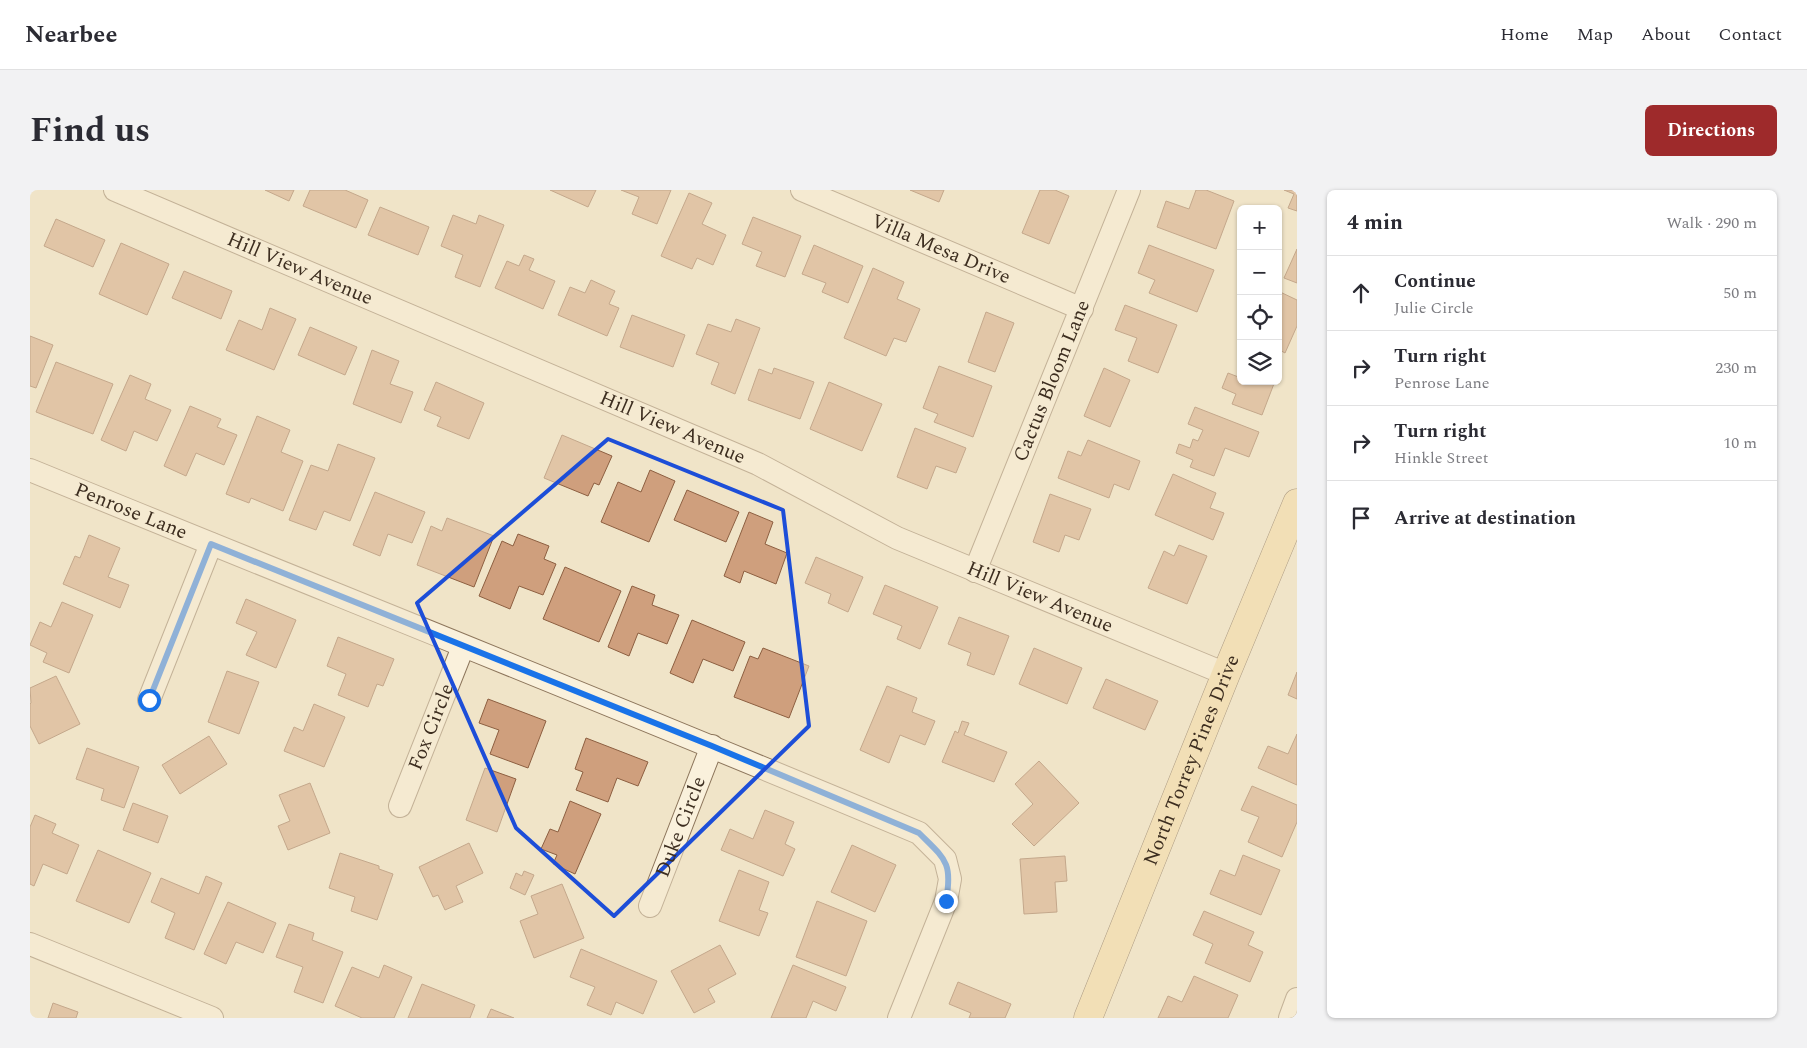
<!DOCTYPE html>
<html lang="en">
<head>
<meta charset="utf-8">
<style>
	body { margin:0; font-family:Spectral,serif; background:#f2f2f3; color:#2b2b33 }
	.controls { position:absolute; right:15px; top:15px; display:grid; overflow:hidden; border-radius:8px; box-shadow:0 1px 4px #0004 }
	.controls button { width:45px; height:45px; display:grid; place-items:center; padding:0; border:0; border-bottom:1px solid #e1e1e2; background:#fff; color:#2b2b33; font:25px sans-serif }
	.stop { position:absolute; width:15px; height:15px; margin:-11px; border:4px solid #1a73e8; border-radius:50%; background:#fff }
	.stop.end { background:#1a73e8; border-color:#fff; box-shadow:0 1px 5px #0008 }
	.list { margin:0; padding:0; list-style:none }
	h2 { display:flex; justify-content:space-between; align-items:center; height:65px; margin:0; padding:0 20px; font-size:21px }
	h2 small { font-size:16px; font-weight:400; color:#7c7c81 }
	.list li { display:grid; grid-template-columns:32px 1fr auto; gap:15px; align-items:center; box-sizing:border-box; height:75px; padding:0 20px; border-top:1px solid #e1e1e2 }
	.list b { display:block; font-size:19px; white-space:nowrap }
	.list p { margin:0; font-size:16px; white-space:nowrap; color:#7c7c81 }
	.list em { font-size:16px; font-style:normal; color:#7c7c81 }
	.icon { flex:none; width:28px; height:28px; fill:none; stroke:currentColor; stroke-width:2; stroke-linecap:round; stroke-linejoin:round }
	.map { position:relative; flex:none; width:1267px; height:828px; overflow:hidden; border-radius:8px }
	header { display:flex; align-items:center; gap:30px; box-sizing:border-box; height:70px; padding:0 25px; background:#fff; border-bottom:1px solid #e1e1e2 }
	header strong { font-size:24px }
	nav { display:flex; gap:28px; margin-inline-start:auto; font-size:18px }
	.intro { display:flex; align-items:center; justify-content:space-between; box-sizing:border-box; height:120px; padding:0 30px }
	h1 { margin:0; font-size:35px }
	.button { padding:12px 22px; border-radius:8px; background:#9e2a2b; color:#fff; font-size:18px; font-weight:700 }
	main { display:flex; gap:30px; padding:0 30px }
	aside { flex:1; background:#fff; border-radius:8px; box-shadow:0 1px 4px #0004 }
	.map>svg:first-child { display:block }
	.building { fill:#cf9f7d; stroke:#8d5f41 }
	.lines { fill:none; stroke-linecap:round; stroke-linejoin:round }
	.minor-casing { stroke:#8d765c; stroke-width:24 }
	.major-casing { stroke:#5b4430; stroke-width:29 }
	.minor { stroke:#faf1dc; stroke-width:22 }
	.major { stroke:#f3d9a0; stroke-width:28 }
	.route { stroke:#1a73e8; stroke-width:6 }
	.marked { fill:none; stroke:#1d4ed8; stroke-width:4; stroke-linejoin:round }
	.labels { text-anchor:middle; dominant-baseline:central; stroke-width:4; stroke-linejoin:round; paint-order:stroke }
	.street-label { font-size:20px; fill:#3d2e20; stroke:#f7eed8 }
</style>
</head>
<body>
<header>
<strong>Nearbee</strong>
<nav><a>Home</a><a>Map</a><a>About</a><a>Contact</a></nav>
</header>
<div class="intro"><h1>Find us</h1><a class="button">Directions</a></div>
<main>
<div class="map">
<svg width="1267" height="828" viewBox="0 0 1267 828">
	<rect width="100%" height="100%" fill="#f0e4c8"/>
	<g class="building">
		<polygon points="235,0 264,0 259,11"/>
		<polygon points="280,0 315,0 338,10 326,38 273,16"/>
		<polygon points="520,0 566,0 558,17"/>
		<polygon points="591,0 641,0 627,34 602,24 609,7"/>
		<polygon points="880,0 914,0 909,12"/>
		<polygon points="1010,0 1025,0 1039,6 1019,54 992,43"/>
		<polygon points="1166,0 1176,0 1204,11 1186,59 1127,37 1136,11 1159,19"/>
		<polygon points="1254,0 1267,0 1267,21 1258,18 1264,4"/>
		<polygon points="659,3 682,13 672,34 696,45 683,75 667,68 662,79 631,66"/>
		<polygon points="350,17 399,37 388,65 338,45"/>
		<polygon points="423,25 446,34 449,25 474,35 450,97 425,87 433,65 411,56"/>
		<polygon points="723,27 771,46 755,87 726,76 732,62 712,54"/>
		<polygon points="26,29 75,50 63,77 14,56"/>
		<polygon points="91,53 139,74 117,125 69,104"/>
		<polygon points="784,55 833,76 818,113 792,102 796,93 772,84"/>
		<polygon points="1119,55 1184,80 1167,122 1119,103 1125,90 1108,83"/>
		<polygon points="1267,59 1267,93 1254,88"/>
		<polygon points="494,65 504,69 499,80 525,91 513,119 465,98 477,71 489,76"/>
		<polygon points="843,78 874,92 867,109 890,119 876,152 864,148 856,166 814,148"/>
		<polygon points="154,81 202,101 191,129 142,108"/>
		<polygon points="561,90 585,101 579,114 589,118 577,146 528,125 540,97 555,103"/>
		<polygon points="1248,101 1267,110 1267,136 1255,163 1248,159"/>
		<polygon points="1095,115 1147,135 1128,183 1098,171 1107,148 1085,140"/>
		<polygon points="240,118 266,129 244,180 196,160 209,130 232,140"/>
		<polygon points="956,122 984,133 965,182 938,172"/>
		<polygon points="602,125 655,145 643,177 590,157"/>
		<polygon points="706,129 730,138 705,204 681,194 689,173 666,164 678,134 701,142"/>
		<polygon points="280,137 327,157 315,185 268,165"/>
		<polygon points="0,146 23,155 6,198 0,196"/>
		<polygon points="342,160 369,171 360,194 383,202 371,233 323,214"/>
		<polygon points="26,172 83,194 63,244 6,222"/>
		<polygon points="909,176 962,196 943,247 904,232 908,224 893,218"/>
		<polygon points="744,178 784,192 770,229 718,210 729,179 742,184"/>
		<polygon points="1074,178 1100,190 1080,237 1054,226"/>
		<polygon points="1198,183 1211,188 1211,191 1245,191 1232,225 1202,214 1206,204 1192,198"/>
		<polygon points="100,185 121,194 115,209 141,220 127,251 104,241 96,261 71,250"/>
		<polygon points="406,192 454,213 439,249 407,236 411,227 394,220"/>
		<polygon points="799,192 852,214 832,261 780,239"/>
		<polygon points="160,216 191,229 187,237 207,245 194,275 166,263 156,286 134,276"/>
		<polygon points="1165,217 1229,242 1219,267 1195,258 1184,286 1160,277 1163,270 1146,263 1149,254 1160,258 1163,249 1168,251 1173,240 1158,234"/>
		<polygon points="227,226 260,240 251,262 273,271 253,321 221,308 219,313 196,304"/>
		<polygon points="885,238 936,258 926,283 906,276 897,299 867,287"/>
		<polygon points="532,245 582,266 569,295 564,293 558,306 514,288"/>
		<polygon points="1058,250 1110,271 1099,300 1084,294 1079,308 1028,288 1038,261 1051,266"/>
		<polygon points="308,254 345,268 320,331 294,321 286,340 259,330 281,275 298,281"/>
		<polygon points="620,280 645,291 619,352 571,332 588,292 611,302"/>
		<polygon points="1143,284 1186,303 1180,318 1194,323 1183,350 1125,325"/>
		<polygon points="657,300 709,322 696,352 644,330"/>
		<polygon points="345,302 395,322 382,353 358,344 350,366 323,355"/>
		<polygon points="1020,304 1061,319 1049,350 1035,345 1029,362 1003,352"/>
		<polygon points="719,322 743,332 735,354 757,363 746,394 714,381 710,393 694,386"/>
		<polygon points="417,328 464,346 444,397 387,375 401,336 412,341"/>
		<polygon points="488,344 519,356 514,369 526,374 513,405 489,396 480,419 449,406 472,351 483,356"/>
		<polygon points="59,345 90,358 78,387 99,395 90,418 33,394 45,366 50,368"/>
		<polygon points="1149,355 1177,366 1157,414 1118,398 1134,361 1144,366"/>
		<polygon points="786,367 833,387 818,422 798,413 801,404 775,393"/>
		<polygon points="535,377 591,401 569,452 513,429"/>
		<polygon points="855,395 908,417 890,459 867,449 872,436 843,424"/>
		<polygon points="602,396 625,405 622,415 649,425 637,454 608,443 599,466 578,457"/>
		<polygon points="216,409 266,430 246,478 216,465 227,442 206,433"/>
		<polygon points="32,412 63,425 39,483 13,472 17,463 0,455 10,432 21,437"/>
		<polygon points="929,427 979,446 964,485 937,475 941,463 918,454"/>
		<polygon points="662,430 715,452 703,481 673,469 663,493 640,483"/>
		<polygon points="308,447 364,469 353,496 347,494 338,517 308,505 316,484 297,476"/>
		<polygon points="733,458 779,476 759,528 704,507 720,466 728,469"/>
		<polygon points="1004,458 1052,478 1037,514 989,494"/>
		<polygon points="197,481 229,492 209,544 178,532"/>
		<polygon points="1267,482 1267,509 1258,505"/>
		<polygon points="26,486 50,534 9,554 0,536 0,514 1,513 0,498"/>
		<polygon points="1076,489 1128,511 1115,540 1063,518"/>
		<polygon points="857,496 887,508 882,522 905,531 895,555 870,545 859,573 830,560"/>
		<polygon points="458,509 516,531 498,578 460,564 469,540 449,533"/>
		<polygon points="284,514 315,527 294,577 254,561 264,537 273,541"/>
		<polygon points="932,531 939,533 934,545 977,562 964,592 912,572 925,541 928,543"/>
		<polygon points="1267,544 1267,595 1228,578 1238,556 1258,564"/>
		<polygon points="179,546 197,574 150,604 132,575"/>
		<polygon points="556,548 618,572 608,596 587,588 578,612 546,600 553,582 545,579"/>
		<polygon points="57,558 109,577 94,618 71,610 74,599 46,589"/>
		<polygon points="1009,571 1049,613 1004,656 982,634 1003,614 985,594"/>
		<polygon points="455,578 486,589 467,642 436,630"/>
		<polygon points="280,593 300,643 258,660 248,636 260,631 249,605"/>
		<polygon points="1222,596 1267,615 1267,632 1252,667 1218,652 1229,627 1211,620"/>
		<polygon points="540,611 571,624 545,684 523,674 527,665 511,659 520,639 528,642"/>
		<polygon points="103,613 138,626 128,653 93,640"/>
		<polygon points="735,620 764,632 755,654 765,659 753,686 691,660 700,639 723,649"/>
		<polygon points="5,625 26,634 22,643 49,655 37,684 13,674 4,696 0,694 0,637"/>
		<polygon points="439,653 453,683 426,696 433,712 415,720 408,705 403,707 389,677"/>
		<polygon points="822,655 866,675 845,722 801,702"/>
		<polygon points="68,660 121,683 99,733 46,711"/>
		<polygon points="310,663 349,676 349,679 363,684 347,730 321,721 325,707 299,698"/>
		<polygon points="1213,665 1250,680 1231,725 1180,704 1190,680 1205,686"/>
		<polygon points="1035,666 1037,691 1025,692 1027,722 994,724 990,669"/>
		<polygon points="709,680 739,692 729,720 738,723 729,746 689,731"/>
		<polygon points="494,681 504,685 495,705 480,698 486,683 492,686"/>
		<polygon points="176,686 192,693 164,760 135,748 145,723 121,712 131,688 169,704"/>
		<polygon points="532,694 554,748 504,768 490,731 508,724 501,706"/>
		<polygon points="787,711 837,731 816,786 766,767"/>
		<polygon points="198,712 246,733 233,763 206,752 196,774 174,764"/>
		<polygon points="1174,721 1224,742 1218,755 1233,762 1220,792 1175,773 1183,754 1163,745"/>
		<polygon points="259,734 284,743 282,750 313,762 293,813 264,802 273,777 246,767"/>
		<polygon points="690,755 706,784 678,799 685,812 664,823 641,781"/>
		<polygon points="551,759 627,791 613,824 586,812 581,825 557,815 565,797 540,787"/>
		<polygon points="354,775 382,787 364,828 332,828 305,816 322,777 349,788"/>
		<polygon points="763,775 816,797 806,821 783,811 776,828 741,828"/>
		<polygon points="1164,786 1208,805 1198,828 1128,828 1138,806 1152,812"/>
		<polygon points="928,792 981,814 975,828 939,828 941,823 919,814"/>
		<polygon points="392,794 445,815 440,828 378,828"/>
		<polygon points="23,813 48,822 46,828 18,828"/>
		<polygon points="461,819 484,828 457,828"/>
	</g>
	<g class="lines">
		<g class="minor-casing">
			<g id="minor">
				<path id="s1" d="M 85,0 L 728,274 L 867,348 L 1196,484"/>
				<path id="s2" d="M 772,0 L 1052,119"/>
				<path id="s3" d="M 0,280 C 296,401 594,519 889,643 L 915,669 L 920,689 L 916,711 L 869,828"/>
				<path id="s4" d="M 945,381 L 1099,0"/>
				<polyline points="119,510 181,354"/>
				<path id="s5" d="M 370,616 L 433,457"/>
				<path id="s6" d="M 620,716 L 682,556"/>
				<polyline points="0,754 182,828"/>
				<polyline points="1260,828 1267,809"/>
			</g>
		</g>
		<g class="major-casing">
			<g id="major">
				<path id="s7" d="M 1058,828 L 1196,484 L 1267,313"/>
			</g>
		</g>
		<use href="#minor" class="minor"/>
		<use href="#major" class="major"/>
	</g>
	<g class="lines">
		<path class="route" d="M 119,510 L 181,354 L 682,556 L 889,643 C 915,669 923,672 916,711"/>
	</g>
	<path d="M0 0H1267V828H0ZM 578,249 L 753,320 L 779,536 L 584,726 L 486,638 L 387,413 Z" fill="#f0e4c8" fill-opacity=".55" fill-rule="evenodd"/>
	<path class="marked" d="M 578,249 L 753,320 L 779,536 L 584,726 L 486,638 L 387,413 Z"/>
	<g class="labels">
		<g class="street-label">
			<text stroke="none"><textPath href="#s2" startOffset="151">Villa Mesa Drive</textPath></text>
			<text stroke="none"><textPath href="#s1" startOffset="201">Hill View Avenue</textPath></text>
			<text stroke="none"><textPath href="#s4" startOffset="205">Cactus Bloom Lane</textPath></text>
			<text stroke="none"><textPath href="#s1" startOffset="606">Hill View Avenue</textPath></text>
			<text stroke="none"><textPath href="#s3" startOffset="109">Penrose Lane</textPath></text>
			<text stroke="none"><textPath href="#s1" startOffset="1011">Hill View Avenue</textPath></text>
			<text stroke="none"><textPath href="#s5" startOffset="85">Fox Circle</textPath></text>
			<text stroke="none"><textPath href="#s7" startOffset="278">North Torrey Pines Drive</textPath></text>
			<text stroke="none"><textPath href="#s6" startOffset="85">Duke Circle</textPath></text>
		</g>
	</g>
</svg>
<div class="controls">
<button>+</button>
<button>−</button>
<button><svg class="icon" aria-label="locate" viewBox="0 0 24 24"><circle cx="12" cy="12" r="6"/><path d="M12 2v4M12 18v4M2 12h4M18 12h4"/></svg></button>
<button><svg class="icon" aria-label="layers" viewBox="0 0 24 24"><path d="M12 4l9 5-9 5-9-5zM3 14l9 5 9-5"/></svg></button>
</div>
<div class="stop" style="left:119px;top:510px"></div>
<div class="stop end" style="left:916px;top:711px"></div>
</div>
<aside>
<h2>4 min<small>Walk · 290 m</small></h2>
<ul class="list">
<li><svg class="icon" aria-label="ahead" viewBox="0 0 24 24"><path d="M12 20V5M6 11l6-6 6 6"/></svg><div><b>Continue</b><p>Julie Circle</p></div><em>50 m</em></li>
<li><svg class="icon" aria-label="right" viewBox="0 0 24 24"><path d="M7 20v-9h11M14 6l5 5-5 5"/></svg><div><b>Turn right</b><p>Penrose Lane</p></div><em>230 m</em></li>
<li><svg class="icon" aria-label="right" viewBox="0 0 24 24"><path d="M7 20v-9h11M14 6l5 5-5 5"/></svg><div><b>Turn right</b><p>Hinkle Street</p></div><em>10 m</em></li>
<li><svg class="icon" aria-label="arrive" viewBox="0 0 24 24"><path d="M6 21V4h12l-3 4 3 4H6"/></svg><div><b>Arrive at destination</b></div></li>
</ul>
</aside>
</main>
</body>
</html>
